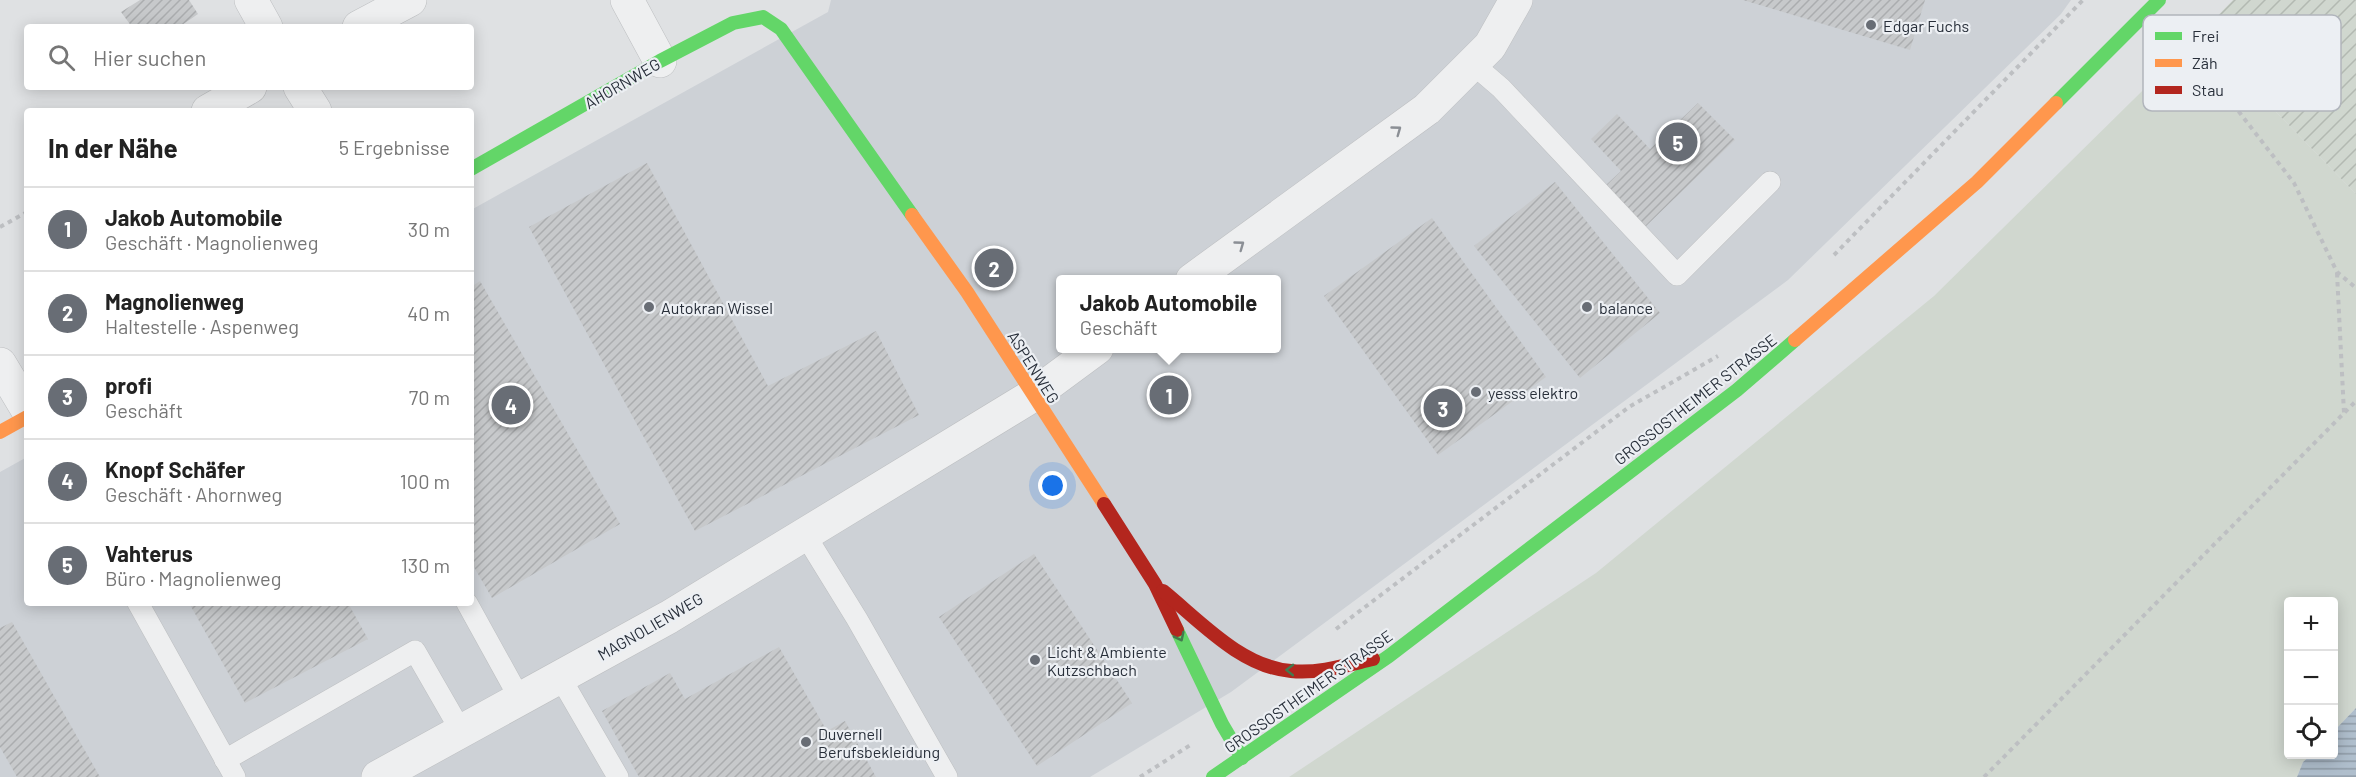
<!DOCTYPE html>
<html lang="de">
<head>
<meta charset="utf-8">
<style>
	body { margin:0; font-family:Barlow,sans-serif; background:#f6f6f6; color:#222 }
	.controls { position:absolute; right:18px; bottom:18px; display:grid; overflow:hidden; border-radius:6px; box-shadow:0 3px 15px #0003 }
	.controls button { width:54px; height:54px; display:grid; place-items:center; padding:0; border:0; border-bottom:2px solid #e0e0e0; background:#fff; color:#222; font:30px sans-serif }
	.you { position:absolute; left:1053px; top:486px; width:21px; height:21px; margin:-15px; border:4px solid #fff; border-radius:50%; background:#1a73e8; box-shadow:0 0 0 9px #1a73e833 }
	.badge { display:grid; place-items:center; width:39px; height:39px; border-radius:50%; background:#686d75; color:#fff; font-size:20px; font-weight:700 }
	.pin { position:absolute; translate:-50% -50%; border:3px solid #fff; box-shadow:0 2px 6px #0006 }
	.popup { position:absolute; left:1056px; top:275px; width:225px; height:78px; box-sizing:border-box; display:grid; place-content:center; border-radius:6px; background:#fff; filter:drop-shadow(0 2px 4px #0005); font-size:20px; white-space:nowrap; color:#767676 }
	.popup b { font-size:22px; color:#222 }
	.popup::after { content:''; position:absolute; left:50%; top:100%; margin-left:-12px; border:12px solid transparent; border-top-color:#fff }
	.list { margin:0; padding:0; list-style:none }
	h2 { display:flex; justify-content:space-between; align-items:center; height:78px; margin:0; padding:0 24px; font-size:26px }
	h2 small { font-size:20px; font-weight:400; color:#767676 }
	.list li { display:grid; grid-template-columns:39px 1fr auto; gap:18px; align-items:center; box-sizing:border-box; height:84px; padding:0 24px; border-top:2px solid #e0e0e0 }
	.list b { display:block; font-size:22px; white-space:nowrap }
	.list p { margin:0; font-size:20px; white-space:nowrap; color:#767676 }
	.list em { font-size:20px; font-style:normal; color:#767676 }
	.icon { flex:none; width:33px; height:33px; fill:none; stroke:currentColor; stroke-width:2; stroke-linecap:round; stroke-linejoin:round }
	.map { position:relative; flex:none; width:2356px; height:777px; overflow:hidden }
	.search { position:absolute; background:#fff; box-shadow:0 3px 15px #0003; left:24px; top:24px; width:450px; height:66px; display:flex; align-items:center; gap:15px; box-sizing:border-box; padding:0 21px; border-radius:6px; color:#767676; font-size:22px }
	.panel { position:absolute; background:#fff; box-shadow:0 3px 15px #0003; left:24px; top:108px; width:450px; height:498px; border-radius:6px }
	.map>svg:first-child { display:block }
	.built { fill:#cdd1d6; fill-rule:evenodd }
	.grass { fill:#d0d7cf }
	.garden { fill:url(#garden-furrows) }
	.water { fill:url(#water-rules) }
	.building { fill:url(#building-hatch) }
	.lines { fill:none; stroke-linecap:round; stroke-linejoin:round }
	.lane-casing { stroke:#bdbfc1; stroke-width:22 }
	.street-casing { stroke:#bdbfc1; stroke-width:34 }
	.path { stroke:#bdbfc2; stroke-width:4; stroke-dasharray:4.5 4.5; stroke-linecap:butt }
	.lane { stroke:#eeeff0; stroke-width:21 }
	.street { stroke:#eeeff0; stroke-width:33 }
	.fast { stroke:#63d668; stroke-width:14 }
	.slow { stroke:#ff974d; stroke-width:14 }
	.jam { stroke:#b3261e; stroke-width:14 }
	.oneway { stroke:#8b8f95 }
	.oneway2 { stroke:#437a4f }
	.poi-dot { fill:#686d75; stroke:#eceff3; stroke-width:2 }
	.labels { text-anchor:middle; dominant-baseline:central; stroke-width:4.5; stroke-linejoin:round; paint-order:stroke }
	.poi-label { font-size:16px; fill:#282f3a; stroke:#eceff3; text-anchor:start }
	.street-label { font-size:16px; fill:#282f3a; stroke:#eceff3 }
	.key { fill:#eceff3; stroke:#b1b5bc; stroke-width:1.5 }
	.key-label { font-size:16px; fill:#282f3a }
</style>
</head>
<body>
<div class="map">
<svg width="2356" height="777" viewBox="0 0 2356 777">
	<defs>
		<pattern id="garden-furrows" width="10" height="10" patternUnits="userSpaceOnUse" patternTransform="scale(1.5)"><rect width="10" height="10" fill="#d0d7cf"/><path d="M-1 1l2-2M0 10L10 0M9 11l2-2" fill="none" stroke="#b3b9b2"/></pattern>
		<pattern id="water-rules" width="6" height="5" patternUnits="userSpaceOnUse" patternTransform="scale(1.5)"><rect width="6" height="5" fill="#afbecc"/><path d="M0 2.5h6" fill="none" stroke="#8e9ba7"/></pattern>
		<pattern id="building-hatch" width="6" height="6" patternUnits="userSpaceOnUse" patternTransform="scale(1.5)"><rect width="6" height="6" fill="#c7c9cb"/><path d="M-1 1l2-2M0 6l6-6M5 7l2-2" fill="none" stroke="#abadaf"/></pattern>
	</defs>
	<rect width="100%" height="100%" fill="#dfe1e3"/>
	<path class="built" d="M 831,0 L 2071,0 L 2061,14 L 1788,280 L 1231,692 L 1090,777 L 0,777 L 0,472 L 27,457 L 27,603 L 471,603 L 471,210 L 828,12 ZM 1061,280 L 1277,280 L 1277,348 L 1061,348 Z"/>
	<polygon class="grass" points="2200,34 2356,194 2356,708 2334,731 2334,602 2288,602 2288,754 2311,755 2303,762 2297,777 1289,777 1596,573 1934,296"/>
	<polygon class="garden" points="2233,0 2356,0 2356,194 2200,34"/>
	<polygon class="water" points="2356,708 2356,777 2297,777 2303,762 2311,755 2334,754 2334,731"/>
	<g class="building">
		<polygon points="140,0 189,0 198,14 179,27 132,27 121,12"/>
		<polygon points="1743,0 1925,0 1910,50"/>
		<polygon points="1698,103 1735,140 1645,227 1605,186 1621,171 1591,139 1617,114 1650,149"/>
		<polygon points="647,163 768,386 876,331 919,415 695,531 529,227"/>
		<polygon points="1555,182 1660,313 1580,378 1474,246"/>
		<polygon points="1432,218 1546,377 1438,455 1324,296"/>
		<polygon points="480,281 620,524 492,598 471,562 471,287"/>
		<polygon points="1034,554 1132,703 1037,766 939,617"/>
		<polygon points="189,603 348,603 368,639 245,703"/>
		<polygon points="12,622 100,777 17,777 0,747 0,628"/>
		<polygon points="779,647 827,731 845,721 876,777 639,777 602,711 670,673 685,699"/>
	</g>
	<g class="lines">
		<g class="lane-casing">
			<g id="lane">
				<polyline points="1473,64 1501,88 1677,275 1770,182"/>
				<polyline points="804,533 857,619 947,777"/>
				<polyline points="138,603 235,777"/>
				<polyline points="467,603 520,699"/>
				<polyline points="560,677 618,777"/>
				<polyline points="225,760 415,651 461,731"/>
			</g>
		</g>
		<g class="street-casing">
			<g id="street">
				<polyline points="251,0 266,27"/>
				<polyline points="627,0 660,61"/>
				<polyline points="359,27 410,0"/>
				<polyline points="300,87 315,111"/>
				<polyline points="208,111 250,87"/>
				<polyline points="1192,280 1427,109 1490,46 1516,0"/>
				<polyline points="0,364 27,409"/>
				<polyline points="378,777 669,617 1032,396 1097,348"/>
			</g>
		</g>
		<g class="path">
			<polyline points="2178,33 2294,183 2337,272 2356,288"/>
			<polyline points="0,227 27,212"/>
			<polyline points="1834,255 2083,0"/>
			<polyline points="2337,273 2344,413"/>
			<polyline points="1336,629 1629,407 1718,356"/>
			<polyline points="1140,777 1192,744"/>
			<polyline points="1984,777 2356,401"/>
		</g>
		<use href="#lane" class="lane"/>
		<use href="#street" class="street"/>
		<g class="fast">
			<polyline points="2056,103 2159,0"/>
			<polyline points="471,169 660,61 733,23 763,17 781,29 912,215"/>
			<polyline points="1177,630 1222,724 1242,758"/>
			<polyline points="1213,777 1389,656 1737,390 1795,340"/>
		</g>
		<g class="slow">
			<polyline points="912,215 967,292 1104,504"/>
			<polyline points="1795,340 1977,182 2056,103"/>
			<polyline points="0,432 27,417"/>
		</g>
		<g class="jam">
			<polyline points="1104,504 1155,584 1177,630"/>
			<path d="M 1163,591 C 1200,621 1241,667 1291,671 C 1318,674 1347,665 1373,659"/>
		</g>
	</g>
	<defs><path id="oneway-chevron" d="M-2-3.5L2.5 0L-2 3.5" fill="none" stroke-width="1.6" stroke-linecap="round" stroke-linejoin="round" transform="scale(1.5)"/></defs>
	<g class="oneway">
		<use href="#oneway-chevron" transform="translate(1397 130) rotate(-36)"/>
		<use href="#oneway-chevron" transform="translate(1240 245) rotate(-36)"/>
	</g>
	<g class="oneway2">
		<use href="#oneway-chevron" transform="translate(1180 637) rotate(64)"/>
		<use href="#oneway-chevron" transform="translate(1290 670) rotate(-179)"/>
	</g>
	<g class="poi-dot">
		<circle cx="1871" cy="25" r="6"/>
		<circle cx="649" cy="307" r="6"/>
		<circle cx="1587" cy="307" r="6"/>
		<circle cx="1476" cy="392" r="6"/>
		<circle cx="1035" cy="660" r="6"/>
		<circle cx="806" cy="742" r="6"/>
	</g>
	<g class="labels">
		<g class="poi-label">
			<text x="1883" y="25">Edgar Fuchs</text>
			<text x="661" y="307">Autokran Wissel</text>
			<text x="1599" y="307">balance</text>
			<text x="1488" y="392">yesss elektro</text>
			<text x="1047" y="651">Licht &amp; Ambiente<tspan x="1047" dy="18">Kutzschbach</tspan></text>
			<text x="818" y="733">Duvernell<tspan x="818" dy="18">Berufsbekleidung</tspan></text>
		</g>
		<g class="street-label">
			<text transform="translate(622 83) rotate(-30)">AHORNWEG</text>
			<text transform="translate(1034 367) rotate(58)">ASPENWEG</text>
			<text transform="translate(1695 399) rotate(-38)">GROSSOSTHEIMER STRASSE</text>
			<text transform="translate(650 626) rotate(-30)">MAGNOLIENWEG</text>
			<text transform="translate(1308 691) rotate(-35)">GROSSOSTHEIMER STRASSE</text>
		</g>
	</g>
	<rect x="2143" y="15" width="198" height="96" rx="9" class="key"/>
	<rect x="2155" y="32" width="27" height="8" fill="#63d668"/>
	<rect x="2155" y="59" width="27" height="8" fill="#ff974d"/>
	<rect x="2155" y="86" width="27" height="8" fill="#b3261e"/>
	<g class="key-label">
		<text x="2192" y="42">Frei</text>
		<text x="2192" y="69">Zäh</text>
		<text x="2192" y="96">Stau</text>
	</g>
</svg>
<div class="controls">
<button>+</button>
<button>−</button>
<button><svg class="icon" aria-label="locate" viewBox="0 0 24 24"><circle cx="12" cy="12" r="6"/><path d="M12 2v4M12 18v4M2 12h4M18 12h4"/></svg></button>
</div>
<div class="you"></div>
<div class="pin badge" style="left:1169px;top:395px">1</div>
<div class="popup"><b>Jakob Automobile</b>Geschäft</div>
<div class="pin badge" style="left:994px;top:268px">2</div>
<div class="pin badge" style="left:1443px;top:408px">3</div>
<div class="pin badge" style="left:511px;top:405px">4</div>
<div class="pin badge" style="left:1678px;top:142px">5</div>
<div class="search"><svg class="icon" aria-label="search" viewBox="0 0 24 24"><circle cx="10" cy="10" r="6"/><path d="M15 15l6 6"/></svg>Hier suchen</div>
<section class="panel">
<h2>In der Nähe<small>5 Ergebnisse</small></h2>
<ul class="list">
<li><span class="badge">1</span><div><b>Jakob Automobile</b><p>Geschäft · Magnolienweg</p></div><em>30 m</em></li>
<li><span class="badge">2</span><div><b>Magnolienweg</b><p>Haltestelle · Aspenweg</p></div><em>40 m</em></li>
<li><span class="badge">3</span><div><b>profi</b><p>Geschäft</p></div><em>70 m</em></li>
<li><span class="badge">4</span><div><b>Knopf Schäfer</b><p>Geschäft · Ahornweg</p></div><em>100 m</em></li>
<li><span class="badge">5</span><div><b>Vahterus</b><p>Büro · Magnolienweg</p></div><em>130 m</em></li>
</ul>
</section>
</div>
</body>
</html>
